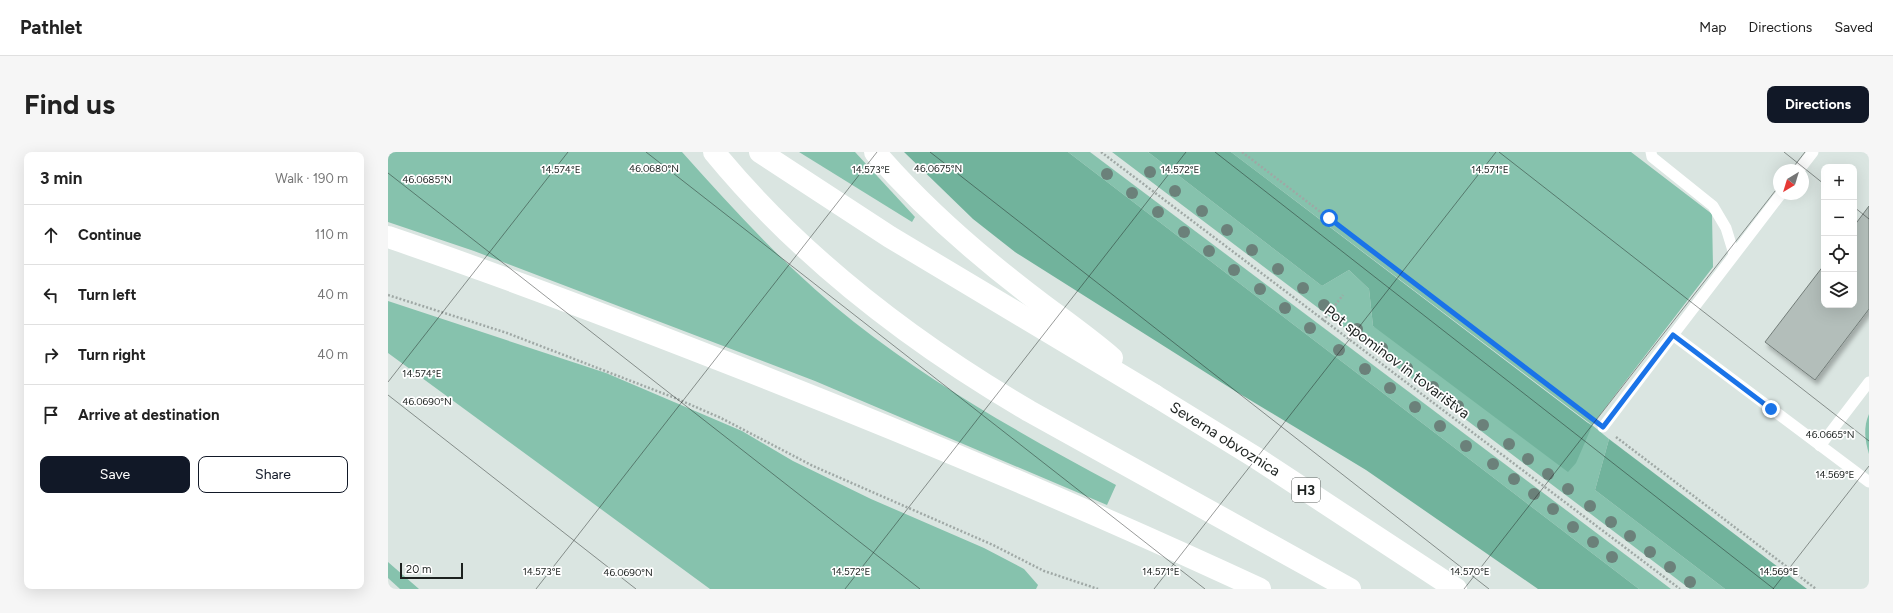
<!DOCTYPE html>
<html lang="en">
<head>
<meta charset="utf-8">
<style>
	body { margin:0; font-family:Figtree,sans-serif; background:#f6f6f6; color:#222 }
	.controls { position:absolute; right:12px; top:12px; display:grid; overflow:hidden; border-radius:8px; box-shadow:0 4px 16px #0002 }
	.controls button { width:36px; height:36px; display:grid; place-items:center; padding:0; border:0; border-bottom:1px solid #e0e0e0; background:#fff; color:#222; font:20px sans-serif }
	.compass { position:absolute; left:1385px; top:12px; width:36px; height:36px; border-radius:50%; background:#fff; box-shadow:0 4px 16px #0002; rotate:218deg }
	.scale { position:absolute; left:12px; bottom:10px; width:63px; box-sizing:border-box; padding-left:4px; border:2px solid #1c211f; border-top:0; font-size:11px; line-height:14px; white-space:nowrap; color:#1c211f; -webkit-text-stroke:3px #fff; paint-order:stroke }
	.stop { position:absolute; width:12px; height:12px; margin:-9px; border:3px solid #1a73e8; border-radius:50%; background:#fff }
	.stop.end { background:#1a73e8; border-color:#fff; box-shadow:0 1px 4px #0008 }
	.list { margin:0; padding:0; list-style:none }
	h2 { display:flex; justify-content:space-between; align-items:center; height:52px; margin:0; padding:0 16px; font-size:17px }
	h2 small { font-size:13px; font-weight:400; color:#767676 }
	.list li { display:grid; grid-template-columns:26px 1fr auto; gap:12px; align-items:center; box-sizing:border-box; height:60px; padding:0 16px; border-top:1px solid #e0e0e0 }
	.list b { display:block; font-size:15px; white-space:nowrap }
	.list em { font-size:13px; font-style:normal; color:#767676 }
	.actions { display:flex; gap:8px; padding:12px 16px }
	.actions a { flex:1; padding:9px 0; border:1px solid #111827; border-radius:8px; text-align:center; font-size:14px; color:#111827 }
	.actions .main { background:#111827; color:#fff }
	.icon { flex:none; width:22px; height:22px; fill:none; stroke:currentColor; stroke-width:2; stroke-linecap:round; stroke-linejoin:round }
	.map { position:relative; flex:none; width:1481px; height:437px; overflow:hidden; border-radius:8px }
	header { display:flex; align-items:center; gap:24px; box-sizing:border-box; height:56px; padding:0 20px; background:#fff; border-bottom:1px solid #e0e0e0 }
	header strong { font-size:19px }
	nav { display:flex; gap:22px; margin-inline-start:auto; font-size:14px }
	.intro { display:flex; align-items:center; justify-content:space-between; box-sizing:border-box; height:96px; padding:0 24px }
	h1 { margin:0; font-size:28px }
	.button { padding:10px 18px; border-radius:8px; background:#111827; color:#fff; font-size:14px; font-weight:700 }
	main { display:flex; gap:24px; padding:0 24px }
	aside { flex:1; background:#fff; border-radius:8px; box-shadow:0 4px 16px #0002 }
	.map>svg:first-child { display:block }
	.green { fill:#86c2ad }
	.forest { fill:#71b39c }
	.building { fill:#b3beba; stroke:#747e7a; filter:url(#shadow) }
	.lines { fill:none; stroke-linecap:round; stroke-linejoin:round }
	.path { stroke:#9fa8a5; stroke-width:2.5; stroke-dasharray:2 2; stroke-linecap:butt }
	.service { stroke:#fff; stroke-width:11 }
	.trunk { stroke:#fff; stroke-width:22 }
	.motorway { stroke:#fff; stroke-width:22 }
	.tree { fill:#6b817a }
	.route { stroke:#1a73e8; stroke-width:5 }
	.ticks { fill:none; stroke:#1c211f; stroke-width:1; stroke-opacity:0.45 }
	.labels { text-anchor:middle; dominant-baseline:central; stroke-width:3.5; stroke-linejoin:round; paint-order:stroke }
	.shield { fill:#fff; stroke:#606462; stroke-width:1 }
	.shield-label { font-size:14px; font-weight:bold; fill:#1c211f }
	.street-label { font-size:15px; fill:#1c211f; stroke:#fff }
	.ticks-label { font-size:10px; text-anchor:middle; fill:#1c211f; stroke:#fff; stroke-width:3.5; stroke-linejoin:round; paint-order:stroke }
</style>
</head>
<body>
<header>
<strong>Pathlet</strong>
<nav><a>Map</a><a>Directions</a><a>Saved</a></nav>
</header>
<div class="intro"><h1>Find us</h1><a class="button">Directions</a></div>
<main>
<aside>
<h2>3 min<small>Walk · 190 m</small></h2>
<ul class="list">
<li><svg class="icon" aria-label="ahead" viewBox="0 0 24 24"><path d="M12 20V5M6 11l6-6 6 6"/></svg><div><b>Continue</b></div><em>110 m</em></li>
<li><svg class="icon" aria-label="left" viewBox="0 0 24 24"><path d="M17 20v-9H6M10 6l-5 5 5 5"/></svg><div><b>Turn left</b></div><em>40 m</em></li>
<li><svg class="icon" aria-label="right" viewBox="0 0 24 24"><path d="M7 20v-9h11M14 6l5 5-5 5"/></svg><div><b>Turn right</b></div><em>40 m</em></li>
<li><svg class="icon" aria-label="arrive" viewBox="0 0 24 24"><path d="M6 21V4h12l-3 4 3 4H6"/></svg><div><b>Arrive at destination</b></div></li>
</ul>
<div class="actions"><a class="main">Save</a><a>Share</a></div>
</aside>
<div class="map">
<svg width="1481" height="437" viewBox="0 0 1481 437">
	<defs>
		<filter id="shadow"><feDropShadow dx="2.5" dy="4.5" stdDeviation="2" flood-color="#0004"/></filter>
	</defs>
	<rect width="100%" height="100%" fill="#dae5e1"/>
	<g class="green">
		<path d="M 0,0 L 294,0 C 348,60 402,120 466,170 C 547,234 637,284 728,333 L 719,353 L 427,229 L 86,99 L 0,70 Z"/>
		<polygon points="411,0 467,0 527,65 524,70"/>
		<polygon points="680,0 702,0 1283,437 1251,437"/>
		<polygon points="724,0 760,0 934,134 961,118 981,137 985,174 1204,273 843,0 1243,0 1324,62 1325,115 1204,273 1221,287 1207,338 1337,437 1302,437"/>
		<polygon points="0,149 218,221 354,279 405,309 483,347 596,396 636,417 650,433 648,437 322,437 0,201"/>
		<path d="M 1481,262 L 1481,302 C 1477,289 1475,275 1481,262 Z"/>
		<polygon points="0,410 31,437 12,437 0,426"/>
	</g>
	<g class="forest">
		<polygon points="516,0 680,0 1251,437 1150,437 978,318 847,239 627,100 585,67"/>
		<polygon points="760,0 843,0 1204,274 1188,311 1180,320 985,174 981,137 961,118 934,134"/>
		<polygon points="1221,287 1419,437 1337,437 1207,338"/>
	</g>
	<polygon class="building" points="1481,54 1481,157 1427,228 1377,190 1436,113 1436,153 1466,153 1466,74"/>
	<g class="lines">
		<g class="path">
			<polyline points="713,0 1292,437"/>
			<polyline points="854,0 1203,266"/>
			<polyline points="0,143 119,181 287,246 333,266 425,314 605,393 656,419 710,437"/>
			<polyline points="935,169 955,143"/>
			<polyline points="1228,285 1428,437"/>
		</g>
		<g class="service">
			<polyline points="1263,0 1264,5 1325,54 1338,76 1346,102"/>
			<polyline points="1411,18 1425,0"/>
			<polyline points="1393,42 1285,183 1481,330"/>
			<polyline points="1215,275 1285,183"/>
			<polyline points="1432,294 1481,230"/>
		</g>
		<polyline class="trunk" points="766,243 870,307 1068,437"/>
		<g class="motorway">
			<path d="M 326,0 C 414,107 523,190 641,259 L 962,437"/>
			<polyline points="372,0 502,85 766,243"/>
			<path d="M 487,0 C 536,57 594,107 654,152 C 678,170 702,187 724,206"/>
			<path d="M 0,85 C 124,127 246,174 368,222 C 538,289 706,360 872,437"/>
		</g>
	</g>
	<g class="tree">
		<circle cx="762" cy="20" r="6"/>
		<circle cx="719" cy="22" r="6"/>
		<circle cx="787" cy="39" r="6"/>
		<circle cx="744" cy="41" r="6"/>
		<circle cx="814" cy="59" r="6"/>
		<circle cx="770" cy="60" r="6"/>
		<circle cx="839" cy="78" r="6"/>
		<circle cx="796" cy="80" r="6"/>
		<circle cx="864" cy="98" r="6"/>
		<circle cx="821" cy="99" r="6"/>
		<circle cx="890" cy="117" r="6"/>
		<circle cx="846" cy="118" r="6"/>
		<circle cx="915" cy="136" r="6"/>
		<circle cx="872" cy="137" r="6"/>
		<circle cx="936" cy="153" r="6"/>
		<circle cx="897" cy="156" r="6"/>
		<circle cx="922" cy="176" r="6"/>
		<circle cx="969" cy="177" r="6"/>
		<circle cx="994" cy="196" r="6"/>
		<circle cx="951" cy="198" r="6"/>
		<circle cx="1019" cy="216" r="6"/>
		<circle cx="977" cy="217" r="6"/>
		<circle cx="1045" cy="235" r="6"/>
		<circle cx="1002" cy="236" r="6"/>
		<circle cx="1070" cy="254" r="6"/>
		<circle cx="1027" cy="255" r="6"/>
		<circle cx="1095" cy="273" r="6"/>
		<circle cx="1052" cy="274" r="6"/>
		<circle cx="1121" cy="292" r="6"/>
		<circle cx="1078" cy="294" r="6"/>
		<circle cx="1140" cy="307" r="6"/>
		<circle cx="1105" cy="312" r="6"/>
		<circle cx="1160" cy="322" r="6"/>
		<circle cx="1126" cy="327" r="6"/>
		<circle cx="1180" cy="337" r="6"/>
		<circle cx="1146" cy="342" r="6"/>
		<circle cx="1202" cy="354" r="6"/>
		<circle cx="1165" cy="357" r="6"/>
		<circle cx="1223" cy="370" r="6"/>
		<circle cx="1185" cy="375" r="6"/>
		<circle cx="1242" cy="384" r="6"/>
		<circle cx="1205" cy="390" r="6"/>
		<circle cx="1262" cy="400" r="6"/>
		<circle cx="1224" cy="405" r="6"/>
		<circle cx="1282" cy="415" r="6"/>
		<circle cx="1302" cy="430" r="6"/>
	</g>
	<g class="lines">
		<polyline class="route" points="941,66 1215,275 1285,183 1383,257"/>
	</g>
	<path class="ticks" d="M 258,0 L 817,437M 542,0 L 1101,437M 827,0 L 1386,437M 1111,0 L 1481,289M 1396,0 L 1436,32M 1403,18 L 1417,0M 0,21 L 532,437M 1466,55 L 1481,67M 0,230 L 180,0M 0,243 L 248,437M 148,437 L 489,0M 457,437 L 798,0M 766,437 L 1108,0M 1076,437 L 1391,34M 1385,437 L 1481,314"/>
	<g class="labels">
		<rect class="shield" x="904" y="326" width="28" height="24" rx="3"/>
		<g class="shield-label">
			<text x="918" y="338">H3</text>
		</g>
		<g class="street-label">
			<text transform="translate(1009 210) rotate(37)">Pot spominov in tovarištva</text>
			<text transform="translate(837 287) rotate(32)">Severna obvoznica</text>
		</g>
	</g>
	<g class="ticks-label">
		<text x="266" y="20">46.0680°N</text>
		<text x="550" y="20">46.0675°N</text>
		<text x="173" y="21">14.574°E</text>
		<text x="1102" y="21">14.571°E</text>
		<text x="483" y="21">14.573°E</text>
		<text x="792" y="21">14.572°E</text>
		<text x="39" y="31">46.0685°N</text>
		<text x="34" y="225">14.574°E</text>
		<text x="39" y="253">46.0690°N</text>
		<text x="1442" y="286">46.0665°N</text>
		<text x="1447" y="326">14.569°E</text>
		<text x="154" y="423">14.573°E</text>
		<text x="463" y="423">14.572°E</text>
		<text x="773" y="423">14.571°E</text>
		<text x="1082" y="423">14.570°E</text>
		<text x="1391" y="423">14.569°E</text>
		<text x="240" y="424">46.0690°N</text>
	</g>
</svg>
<div class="controls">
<button>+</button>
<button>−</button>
<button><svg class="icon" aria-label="locate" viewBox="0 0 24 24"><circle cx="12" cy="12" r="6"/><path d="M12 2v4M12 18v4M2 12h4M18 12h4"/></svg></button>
<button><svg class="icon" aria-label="layers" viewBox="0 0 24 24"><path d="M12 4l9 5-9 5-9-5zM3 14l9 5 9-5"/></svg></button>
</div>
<svg class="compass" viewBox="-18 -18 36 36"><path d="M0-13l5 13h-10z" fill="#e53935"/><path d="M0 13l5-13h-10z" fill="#767676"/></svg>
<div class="scale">20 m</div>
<div class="stop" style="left:941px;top:66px"></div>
<div class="stop end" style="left:1383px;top:257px"></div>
</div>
</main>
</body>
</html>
